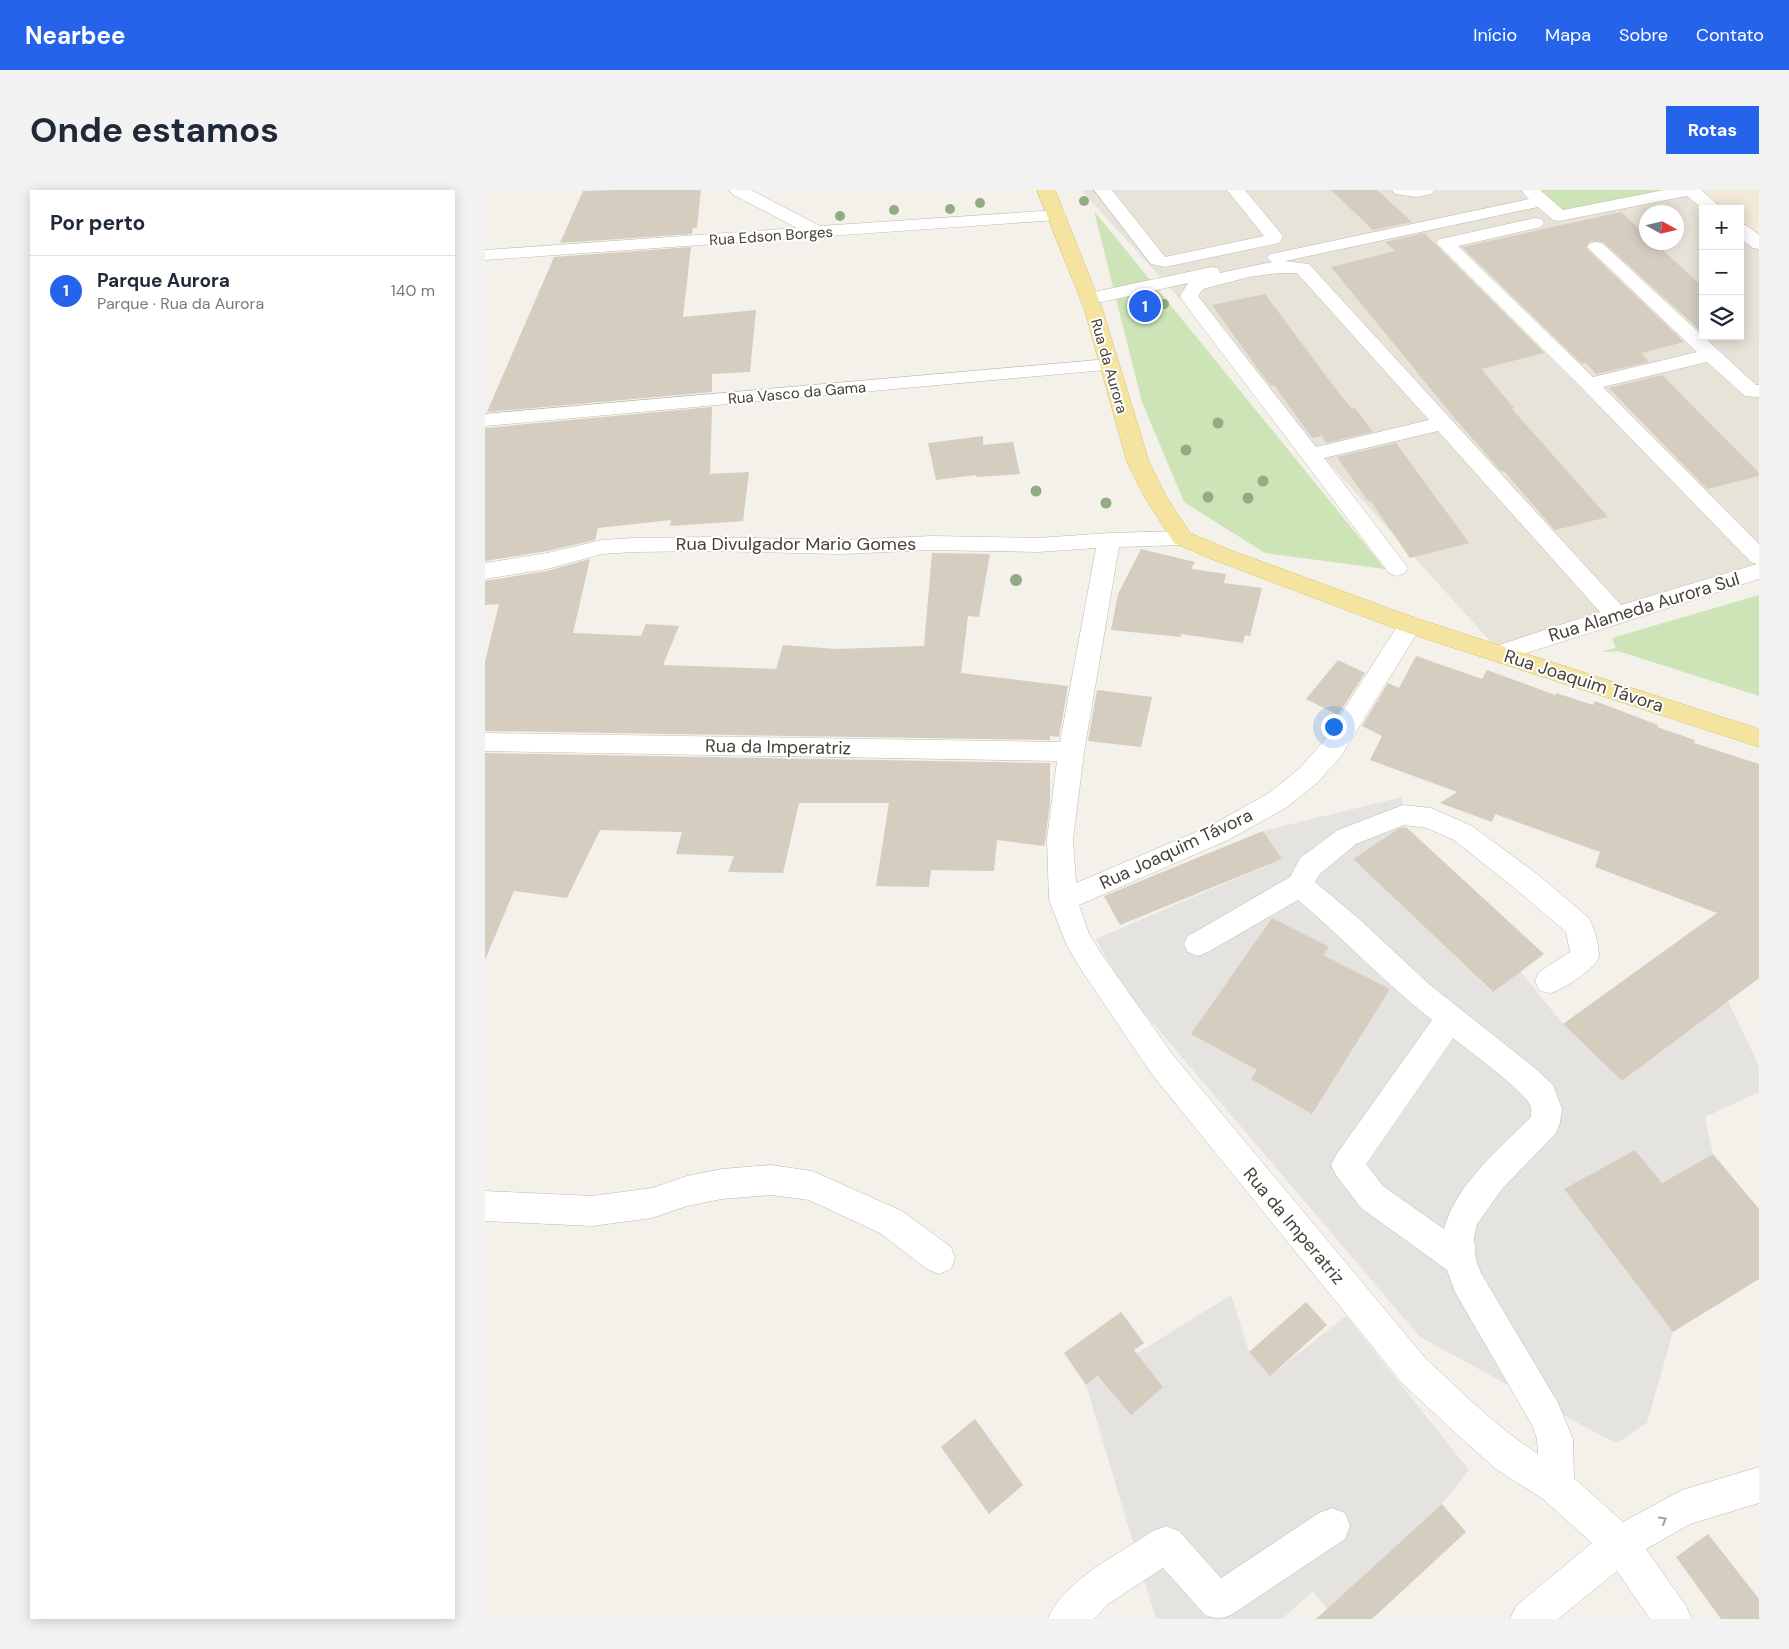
<!DOCTYPE html>
<html lang="pt">
<head>
<meta charset="utf-8">
<style>
	body { margin:0; font-family:"DM Sans",sans-serif; background:#f2f2f3; color:#1f2937 }
	.controls { position:absolute; right:15px; top:15px; display:grid; overflow:hidden; border-radius:0px; box-shadow:0 2px 12px #0003 }
	.controls button { width:45px; height:45px; display:grid; place-items:center; padding:0; border:0; border-bottom:1px solid #e0e1e3; background:#fff; color:#1f2937; font:25px sans-serif }
	.compass { position:absolute; left:1154px; top:15px; width:45px; height:45px; border-radius:50%; background:#fff; box-shadow:0 2px 12px #0003; rotate:98deg }
	.you { position:absolute; left:848px; top:536px; width:18px; height:18px; margin:-12px; border:4px solid #fff; border-radius:50%; background:#1a73e8; box-shadow:0 0 0 8px #1a73e833 }
	.badge { display:grid; place-items:center; width:32px; height:32px; border-radius:50%; background:#2563eb; color:#fff; font-size:16px; font-weight:700 }
	.pin { position:absolute; translate:-50% -50%; border:2px solid #fff; box-shadow:0 1px 5px #0006 }
	.list { margin:0; padding:0; list-style:none }
	h2 { display:flex; justify-content:space-between; align-items:center; height:65px; margin:0; padding:0 20px; font-size:21px }
	h2 small { font-size:16px; font-weight:400; color:#747a83 }
	.list li { display:grid; grid-template-columns:32px 1fr auto; gap:15px; align-items:center; box-sizing:border-box; height:70px; padding:0 20px; border-top:1px solid #e0e1e3 }
	.list b { display:block; font-size:19px; white-space:nowrap }
	.list p { margin:0; font-size:16px; white-space:nowrap; color:#747a83 }
	.list em { font-size:16px; font-style:normal; color:#747a83 }
	.icon { flex:none; width:28px; height:28px; fill:none; stroke:currentColor; stroke-width:2; stroke-linecap:round; stroke-linejoin:round }
	.map { position:relative; flex:none; width:1274px; height:1429px; overflow:hidden; border-radius:0px }
	header { display:flex; align-items:center; gap:30px; box-sizing:border-box; height:70px; padding:0 25px; background:#2563eb; color:#fff }
	header strong { font-size:24px }
	nav { display:flex; gap:28px; margin-inline-start:auto; font-size:18px }
	.intro { display:flex; align-items:center; justify-content:space-between; box-sizing:border-box; height:120px; padding:0 30px }
	h1 { margin:0; font-size:35px }
	.button { padding:12px 22px; border-radius:0px; background:#2563eb; color:#fff; font-size:18px; font-weight:700 }
	main { display:flex; gap:30px; padding:0 30px }
	aside { flex:1; background:#fff; border-radius:0px; box-shadow:0 2px 12px #0003 }
	.map>svg:first-child { display:block }
	.residential { fill:#e7e3d8; fill-rule:evenodd }
	.commercial { fill:#f3e9d7 }
	.green { fill:#cce4b6 }
	.parking { fill:#e5e3e0 }
	.building { fill:#d4cdc0 }
	.lines { fill:none; stroke-linecap:round; stroke-linejoin:round }
	.minor-casing { stroke:#beb9ad; stroke-width:1 }
	.major-casing { stroke:#d9c171; stroke-width:1 }
	.minor { fill:#fff; fill-rule:evenodd }
	.major { fill:#f5e3a0; fill-rule:evenodd }
	.tree { fill:#93ac83 }
	.oneway { stroke:#a2a09c }
	.labels { text-anchor:middle; dominant-baseline:central; stroke-width:4; stroke-linejoin:round; paint-order:stroke }
	.far-street-label { font-size:15px; fill:#464238; stroke:#fff }
	.street-label { font-size:18px; fill:#464238; stroke:#fff }
</style>
</head>
<body>
<header>
<strong>Nearbee</strong>
<nav><a>Início</a><a>Mapa</a><a>Sobre</a><a>Contato</a></nav>
</header>
<div class="intro"><h1>Onde estamos</h1><a class="button">Rotas</a></div>
<main>
<aside>
<h2>Por perto<small></small></h2>
<ul class="list">
<li><span class="badge">1</span><div><b>Parque Aurora</b><p>Parque · Rua da Aurora</p></div><em>140 m</em></li>
</ul>
</aside>
<div class="map">
<svg width="1274" height="1429" viewBox="0 0 1274 1429">
	<rect width="100%" height="100%" fill="#f3f1e9"/>
	<path class="residential" d="M 596,0 L 1215,0 L 1218,19 L 1218,146 L 1255,146 L 1255,33 L 1274,48 L 1274,389 L 1016,463 ZM 1162,22 L 1192,22 L 1192,52 L 1162,52 Z"/>
	<polygon class="commercial" points="1210,0 1274,0 1274,51 1255,36 1255,19 1233,19"/>
	<g class="green">
		<polygon points="1047,0 1205,0 1074,26"/>
		<polygon points="609,21 900,379 780,363 699,312 657,212"/>
		<polygon points="1274,405 1274,506 1133,461 1120,462 1118,461 1131,458 1127,448"/>
	</g>
	<g class="parking">
		<polygon points="917,607 919,636 868,669 1007,802 1035,781 1078,834 1137,891 1243,811 1274,876 1274,902 1220,927 1228,964 1177,993 1150,960 1079,999 1188,1142 1162,1233 1132,1253 1113,1244 935,1147 638,798 611,749 797,669 778,641"/>
		<polygon points="746,1105 764,1162 785,1186 861,1126 984,1280 957,1314 842,1419 828,1401 797,1429 671,1429 601,1195"/>
	</g>
	<g class="building">
		<polygon points="131,0 216,0 212,38 208,38 207,44 75,53 98,1"/>
		<polygon points="846,0 892,0 927,32 888,40"/>
		<polygon points="1136,22 1162,46 1162,52 1169,52 1218,97 1218,143 1118,52 1105,51 1101,58 1199,152 1156,163 1164,172 1111,184 1101,173 1097,174 977,57"/>
		<polygon points="939,43 1059,163 996,179 1029,218 1027,219 1123,327 1070,340 1019,281 1016,281 972,231 846,77 910,61 900,52"/>
		<polygon points="206,57 198,127 271,120 265,182 227,184 227,202 2,222 69,67"/>
		<polygon points="780,104 847,194 867,219 870,218 888,242 841,253 837,246 827,248 789,195 786,196 776,183 727,115"/>
		<polygon points="1177,185 1274,283 1274,286 1222,299 1124,198"/>
		<polygon points="227,217 225,284 264,282 258,331 185,336 186,330 113,338 110,350 62,361 0,371 0,238"/>
		<polygon points="498,246 498,255 528,252 535,284 491,287 491,285 451,290 443,253"/>
		<polygon points="911,253 984,353 925,368 885,310 883,311 852,267"/>
		<polygon points="656,359 710,372 706,379 741,384 739,393 777,398 765,446 760,445 758,453 696,444 696,447 626,440 633,404"/>
		<polygon points="447,363 505,364 494,427 483,426 476,483 583,496 574,547 565,546 565,550 0,541 0,472 14,414 0,415 0,391 62,381 105,369 88,443 156,446 161,434 194,436 178,475 291,479 298,455 351,459 439,456"/>
		<polygon points="931,466 997,489 1002,480 1070,505 1071,503 1108,515 1110,511 1173,535 1172,537 1210,550 1209,553 1274,574 1274,788 1137,891 1078,834 1232,723 1110,677 1115,662 1010,624 1007,632 955,613 972,602 885,570 897,546 877,536 903,493 914,498"/>
		<polygon points="853,470 880,483 853,525 821,509"/>
		<polygon points="612,500 667,507 656,557 603,551"/>
		<polygon points="0,563 565,573 565,612 560,652 559,656 512,650 509,681 446,680 444,697 391,696 404,613 314,613 298,683 243,682 249,666 191,664 197,642 115,640 82,708 29,701 0,770"/>
		<polygon points="921,637 1059,764 1008,802 868,669 915,638"/>
		<polygon points="778,641 797,669 635,735 619,706"/>
		<polygon points="787,728 844,757 838,765 905,799 827,924 766,889 772,880 706,844"/>
		<polygon points="1150,960 1177,993 1228,964 1274,1019 1274,1089 1188,1142 1079,999"/>
		<polygon points="821,1112 842,1135 785,1186 764,1162"/>
		<polygon points="636,1122 659,1153 649,1160 678,1197 646,1225 613,1186 601,1195 579,1163"/>
		<polygon points="490,1229 538,1295 504,1324 456,1257"/>
		<polygon points="957,1314 981,1342 887,1429 831,1429"/>
		<polygon points="1223,1344 1274,1409 1274,1429 1236,1429 1191,1367"/>
	</g>
	<g class="lines">
		<g class="minor-casing">
			<g id="minor">
				<polygon points="244,0 266,0 335,36 572,20 578,21 581,25 578,29 572,30 0,70 0,60 312,38 247,4"/>
				<polygon points="609,0 627,0 680,67 779,46 742,0 760,0 798,46 794,53 680,77 666,74"/>
				<polygon points="907,0 949,0 946,4 931,7 910,4"/>
				<path d="M 1036,0 L 1055,0 L 1078,20 L 1179,0 L 1216,0 L 1238,19 L 1218,19 L 1202,6 L 1074,31 L 1068,30 L 1053,17 L 800,71 L 824,74 L 1136,415 L 1272,374 L 1266,372 L 1097,198 L 951,53 L 954,49 L 960,48 L 1050,28 L 1056,29 L 1059,33 L 1056,37 L 973,56 L 1108,187 L 1212,162 L 1102,57 L 1105,53 L 1111,52 L 1117,53 L 1271,195 L 1274,195 L 1274,207 L 1260,206 L 1222,172 L 1118,197 L 1274,354 L 1274,389 L 1016,471 L 1008,469 L 1004,463 L 1008,457 L 1115,422 L 953,241 L 839,268 L 923,378 L 920,383 L 912,386 L 904,383 L 697,110 L 695,106 L 703,93 L 604,115 L 597,113 L 595,109 L 597,105 L 604,103 L 727,77 L 733,78 L 735,83 L 787,72 L 782,68 L 785,64 L 791,63 L 1044,9 ZM 793,83 L 812,83 L 944,230 L 831,257 L 713,106 L 718,99 L 764,87 Z"/>
				<polygon points="1255,34 1261,35 1274,45 1274,59 1268,58 1255,48"/>
				<polygon points="624,169 631,171 634,175 631,179 0,236 0,224"/>
				<path d="M 697,341 L 705,343 L 708,348 L 705,353 L 697,355 L 634,357 L 599,562 L 588,649 L 591,693 L 725,636 L 784,603 L 815,578 L 838,552 L 917,429 L 925,427 L 933,429 L 937,435 L 856,566 L 833,592 L 802,617 L 743,650 L 594,715 L 604,744 L 617,765 L 688,865 L 941,1169 C 977,1202 1012,1238 1053,1264 L 1052,1249 L 1047,1235 L 970,1102 L 962,1080 L 876,1018 L 851,985 L 846,975 L 851,965 L 947,830 C 900,793 859,749 813,710 L 723,762 L 713,766 L 703,762 L 699,754 L 703,746 L 805,687 L 815,668 L 853,640 L 918,615 L 946,618 L 987,636 L 1052,684 L 1104,728 C 1109,738 1114,754 1114,766 C 1114,776 1075,802 1065,803 C 1062,803 1057,801 1054,800 L 1050,791 L 1054,782 L 1085,762 L 1081,742 L 1032,700 L 969,650 L 942,638 L 919,635 L 871,654 L 835,684 L 830,692 L 873,728 L 945,795 L 1051,879 L 1068,895 L 1077,919 L 1075,933 L 1071,943 L 1017,999 L 992,1034 L 989,1047 L 991,1070 L 996,1083 L 1073,1213 L 1088,1249 L 1089,1288 L 1138,1332 L 1197,1300 L 1274,1277 L 1274,1313 L 1205,1334 L 1161,1359 L 1201,1416 L 1207,1429 L 1165,1429 L 1132,1381 L 1073,1429 L 1025,1429 L 1031,1416 L 1107,1353 L 1058,1309 L 1011,1279 L 965,1238 L 917,1193 L 666,883 L 597,781 L 582,756 L 564,710 L 562,649 L 572,571 L 0,561 L 0,543 L 575,552 L 611,358 L 553,362 L 447,360 L 356,364 L 226,361 L 149,362 L 117,364 L 62,379 L 0,389 L 0,373 L 62,363 L 117,350 L 149,348 L 226,347 L 356,350 L 447,346 L 553,348 L 624,343 ZM 968,848 C 984,861 1038,900 1045,915 C 1047,919 1046,922 1046,927 C 1014,959 971,994 959,1039 L 898,996 L 881,974 Z"/>
				<polygon points="286,975 327,981 417,1021 466,1057 470,1068 466,1079 454,1084 442,1079 395,1043 324,1010 286,1005 237,1009 202,1016 167,1028 107,1036 0,1031 0,1001 107,1006 167,998 202,986 237,979"/>
				<path d="M 847,1318 L 860,1323 L 865,1336 L 860,1349 L 746,1425 C 736,1429 730,1429 720,1425 L 678,1378 L 623,1414 L 609,1429 L 563,1429 C 579,1390 634,1364 668,1341 L 681,1336 L 694,1341 L 736,1388 L 834,1323 Z"/>
			</g>
		</g>
		<g class="major-casing">
			<polygon id="major" points="552,0 570,0 617,118 664,272 681,306 705,343 745,360 933,429 1274,539 1274,557 917,441 729,370 689,353 659,306 642,272 599,118"/>
		</g>
		<use href="#minor" class="minor"/>
		<use href="#major" class="major"/>
	</g>
	<g class="tree">
		<circle cx="599" cy="11" r="5"/>
		<circle cx="495" cy="13" r="5"/>
		<circle cx="465" cy="19" r="5"/>
		<circle cx="409" cy="20" r="5"/>
		<circle cx="355" cy="26" r="5"/>
		<circle cx="679" cy="114" r="5"/>
		<circle cx="733" cy="233" r="5.5"/>
		<circle cx="701" cy="260" r="5.5"/>
		<circle cx="778" cy="291" r="5.5"/>
		<circle cx="551" cy="301" r="5.5"/>
		<circle cx="723" cy="307" r="5.5"/>
		<circle cx="763" cy="308" r="5.5"/>
		<circle cx="621" cy="313" r="5.5"/>
		<circle cx="531" cy="390" r="6"/>
	</g>
	<defs><path id="oneway-chevron" d="M-2-3.5L2.5 0L-2 3.5" fill="none" stroke-width="1.6" stroke-linecap="round" stroke-linejoin="round" transform="scale(1.25)"/></defs>
	<use class="oneway" href="#oneway-chevron" transform="translate(1178 1330) rotate(-30)"/>
	<g class="labels">
		<g class="far-street-label">
			<text transform="translate(286 46) rotate(-4)">Rua Edson Borges</text>
			<text transform="translate(624 176) rotate(74)">Rua da Aurora</text>
			<text transform="translate(312 203) rotate(-5)">Rua Vasco da Gama</text>
		</g>
		<g class="street-label">
			<text x="311" y="354">Rua Divulgador Mario Gomes</text>
			<text transform="translate(1159 417) rotate(-17)">Rua Alameda Aurora Sul</text>
			<text transform="translate(1099 491) rotate(18)">Rua Joaquim Távora</text>
			<text transform="translate(293 557) rotate(1)">Rua da Imperatriz</text>
			<text transform="translate(691 659) rotate(-25)">Rua Joaquim Távora</text>
			<text transform="translate(809 1036) rotate(50)">Rua da Imperatriz</text>
		</g>
	</g>
</svg>
<div class="controls">
<button>+</button>
<button>−</button>
<button><svg class="icon" aria-label="layers" viewBox="0 0 24 24"><path d="M12 4l9 5-9 5-9-5zM3 14l9 5 9-5"/></svg></button>
</div>
<svg class="compass" viewBox="-18 -18 36 36"><path d="M0-13l5 13h-10z" fill="#e53935"/><path d="M0 13l5-13h-10z" fill="#747a83"/></svg>
<div class="you"></div>
<div class="pin badge" style="left:660px;top:116px">1</div>
</div>
</main>
</body>
</html>
